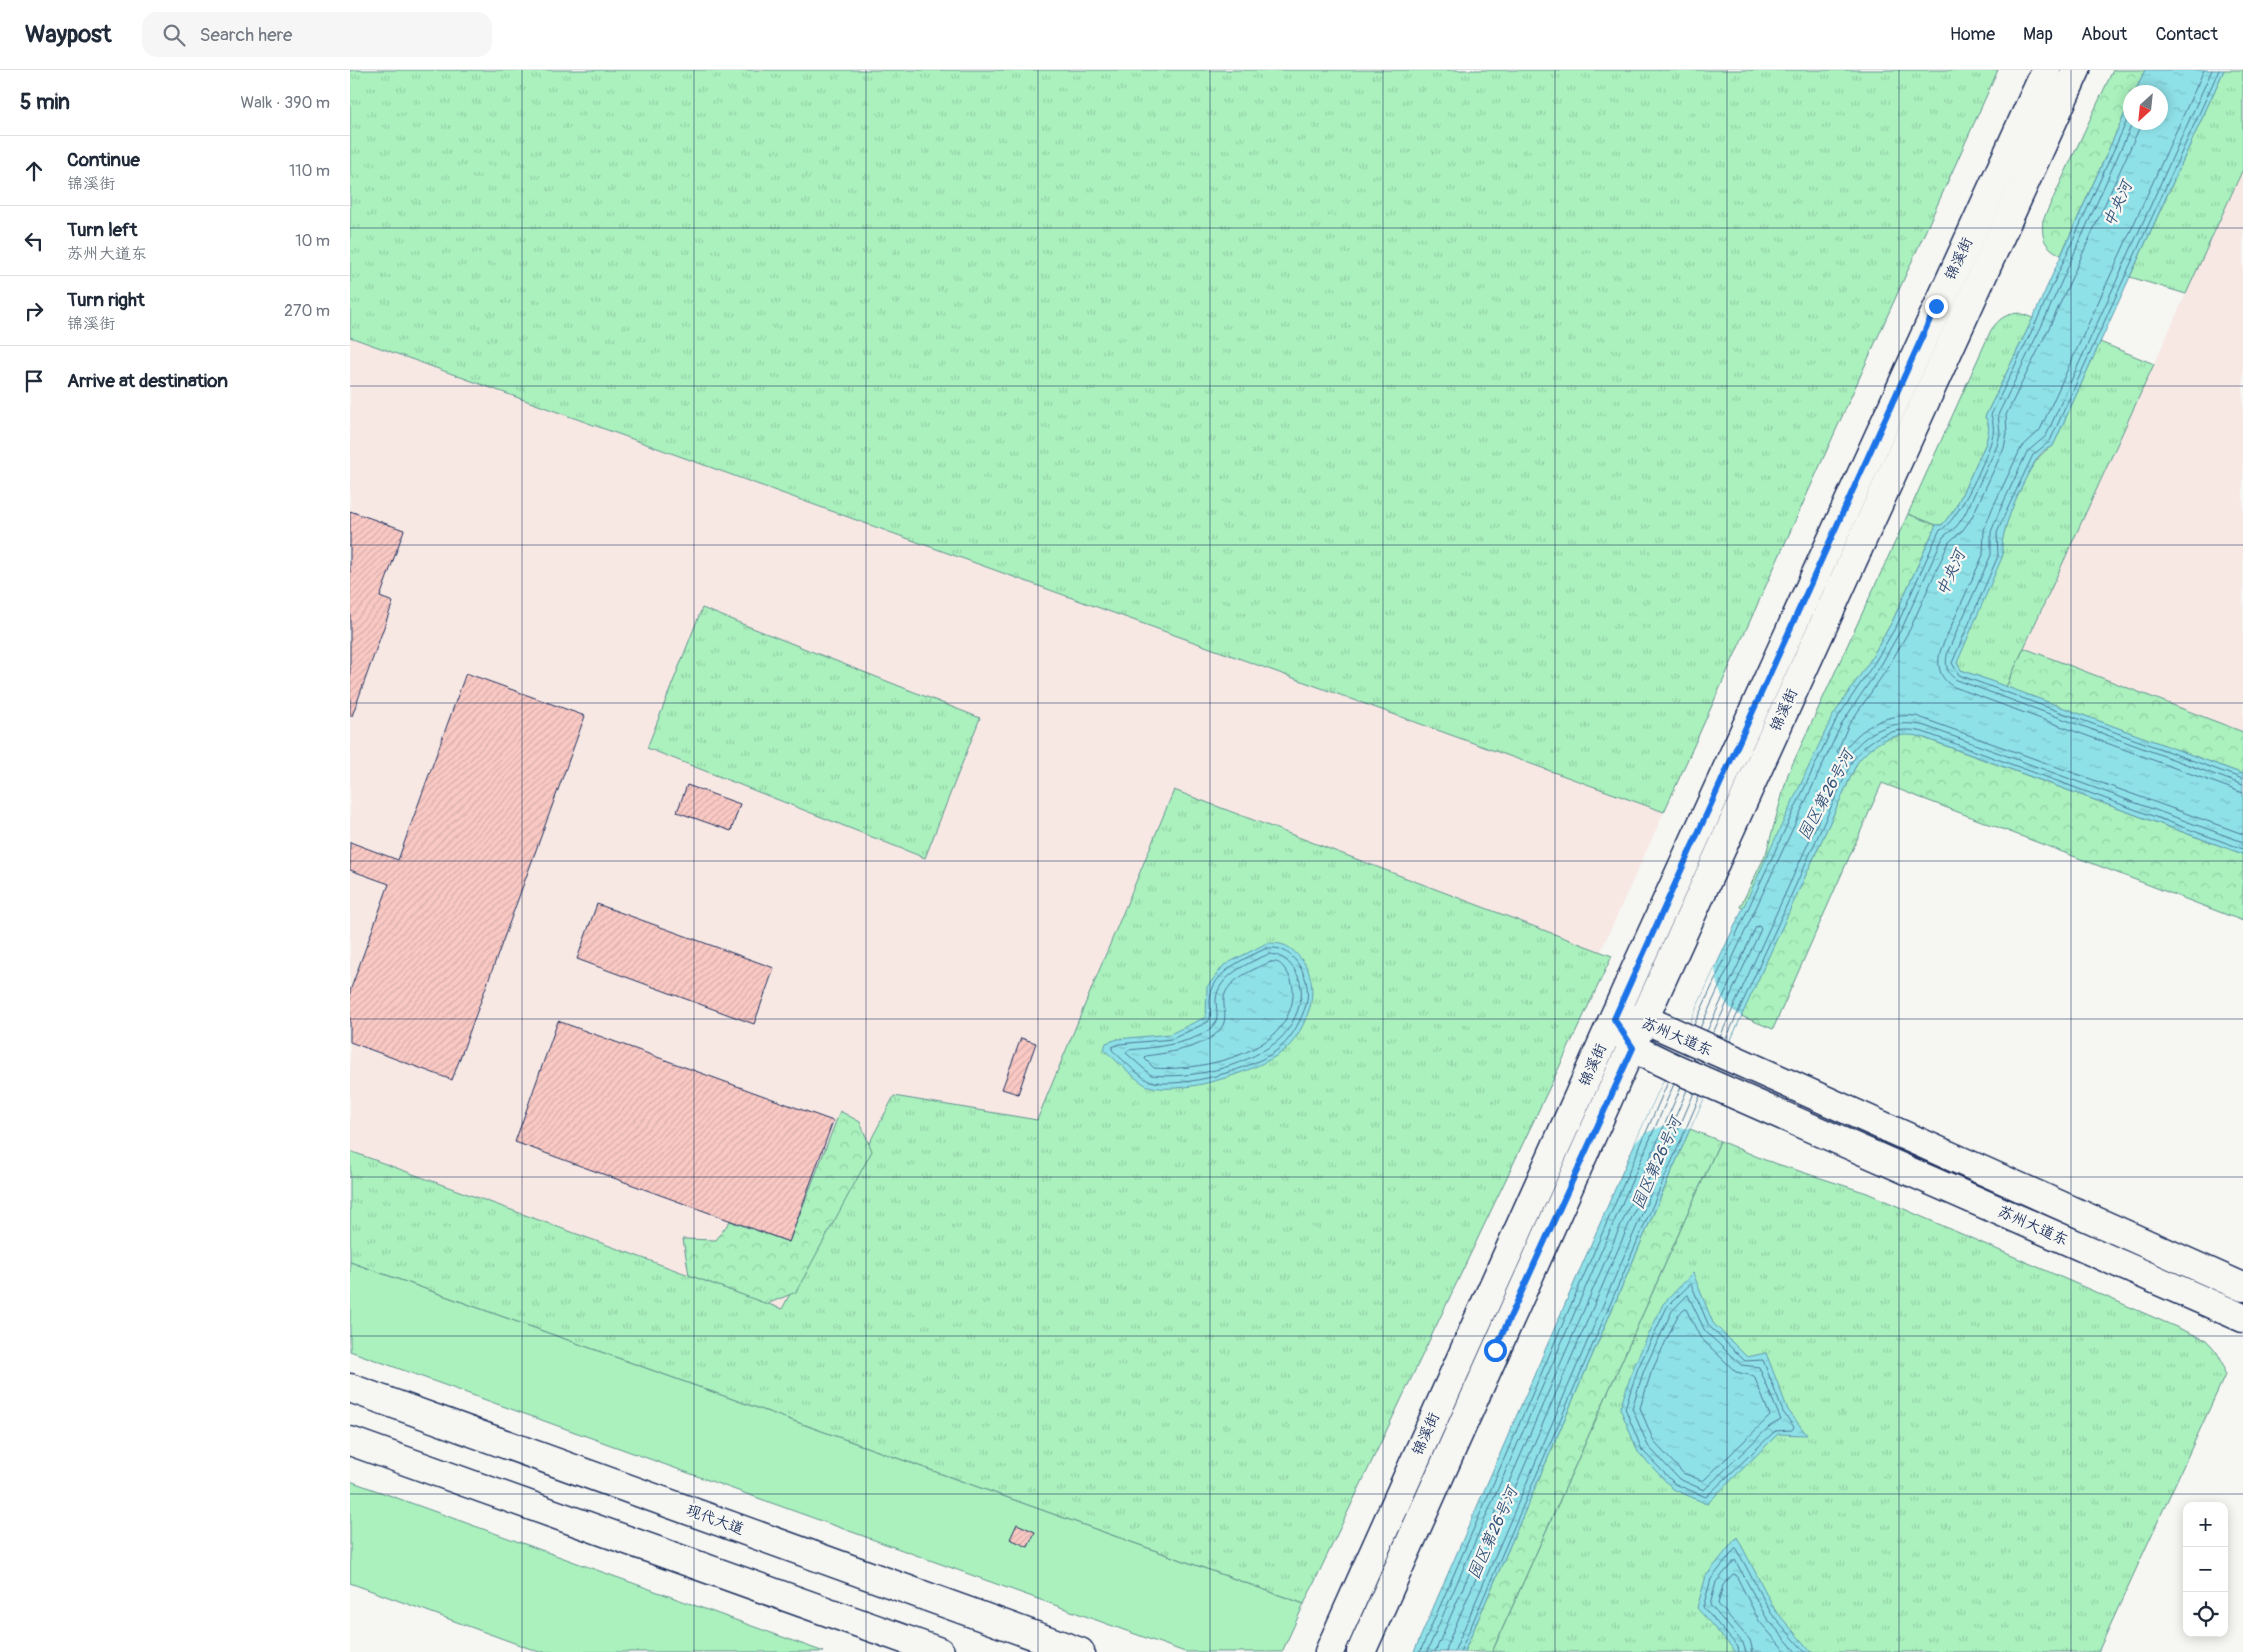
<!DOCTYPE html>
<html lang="en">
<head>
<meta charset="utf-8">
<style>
	body { margin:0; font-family:Pangolin,"LXGW WenKai TC",sans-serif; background:#f6f6f7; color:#1f2937 }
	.controls { position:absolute; right:15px; bottom:15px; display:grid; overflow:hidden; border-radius:10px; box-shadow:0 2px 12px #0003 }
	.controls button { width:45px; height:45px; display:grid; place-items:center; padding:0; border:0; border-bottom:1px solid #e0e1e3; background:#fff; color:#1f2937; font:25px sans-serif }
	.compass { position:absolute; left:1773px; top:15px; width:45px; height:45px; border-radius:50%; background:#fff; box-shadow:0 2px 12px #0003; rotate:207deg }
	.stop { position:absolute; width:15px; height:15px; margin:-11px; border:4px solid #1a73e8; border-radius:50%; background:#fff }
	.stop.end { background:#1a73e8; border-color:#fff; box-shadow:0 1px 5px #0008 }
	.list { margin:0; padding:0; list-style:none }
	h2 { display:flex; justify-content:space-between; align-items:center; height:65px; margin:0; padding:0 20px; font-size:21px }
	h2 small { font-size:16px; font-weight:400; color:#747a83 }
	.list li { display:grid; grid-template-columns:32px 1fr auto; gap:15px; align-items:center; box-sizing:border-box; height:70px; padding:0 20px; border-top:1px solid #e0e1e3 }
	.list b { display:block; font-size:19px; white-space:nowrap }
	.list p { margin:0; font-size:16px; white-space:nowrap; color:#747a83 }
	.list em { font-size:16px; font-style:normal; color:#747a83 }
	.icon { flex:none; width:28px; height:28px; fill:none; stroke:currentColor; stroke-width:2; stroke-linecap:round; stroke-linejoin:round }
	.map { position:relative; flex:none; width:1893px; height:1582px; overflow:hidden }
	header { display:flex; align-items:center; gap:30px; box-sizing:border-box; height:70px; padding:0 25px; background:#fff; border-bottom:1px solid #e0e1e3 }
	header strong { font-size:24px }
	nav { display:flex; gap:28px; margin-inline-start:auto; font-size:18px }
	.search { width:350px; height:45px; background:#f6f6f7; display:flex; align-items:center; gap:12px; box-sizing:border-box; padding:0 18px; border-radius:15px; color:#747a83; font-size:19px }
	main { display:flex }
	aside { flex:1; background:#fff }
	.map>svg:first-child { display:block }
	.built { fill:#f7e8e4 }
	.grass { fill:url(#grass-tufts); stroke:#62908e }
	.forest { fill:url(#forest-crowns); stroke:#62908e }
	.park { fill:#aaf1bd; stroke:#62908e }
	.water { fill:url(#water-ripples); stroke:#619ab1 }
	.pier { fill:#f6f6f2 }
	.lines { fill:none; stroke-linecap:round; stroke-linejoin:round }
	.shore { stroke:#497695; stroke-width:1 }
	.building { fill:url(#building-hatch); stroke:#1b2f5e }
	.major-casing { stroke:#1b2f5e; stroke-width:31 }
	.major { stroke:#f6f6f2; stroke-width:28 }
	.route { stroke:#1a73e8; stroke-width:6 }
	.grid { fill:none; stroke:#1b2f5e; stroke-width:1; stroke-opacity:0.55 }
	.labels { text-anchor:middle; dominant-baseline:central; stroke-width:4.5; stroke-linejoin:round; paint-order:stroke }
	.street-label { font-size:15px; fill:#1b2f5e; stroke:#f6f6f2 }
	.water-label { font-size:16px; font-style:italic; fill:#32537a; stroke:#f6f6f2 }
</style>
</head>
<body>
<header>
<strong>Waypost</strong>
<div class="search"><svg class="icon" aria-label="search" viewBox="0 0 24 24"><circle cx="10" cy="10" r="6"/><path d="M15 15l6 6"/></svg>Search here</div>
<nav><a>Home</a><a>Map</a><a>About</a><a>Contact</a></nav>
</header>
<main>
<aside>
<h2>5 min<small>Walk · 390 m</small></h2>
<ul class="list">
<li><svg class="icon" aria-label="ahead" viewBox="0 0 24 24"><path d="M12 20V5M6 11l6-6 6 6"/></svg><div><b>Continue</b><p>锦溪街</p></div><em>110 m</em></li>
<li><svg class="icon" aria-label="left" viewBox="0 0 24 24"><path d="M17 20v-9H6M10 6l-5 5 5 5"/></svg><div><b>Turn left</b><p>苏州大道东</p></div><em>10 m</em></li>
<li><svg class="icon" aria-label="right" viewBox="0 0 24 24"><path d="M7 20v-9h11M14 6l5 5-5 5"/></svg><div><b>Turn right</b><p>锦溪街</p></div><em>270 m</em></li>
<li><svg class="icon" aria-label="arrive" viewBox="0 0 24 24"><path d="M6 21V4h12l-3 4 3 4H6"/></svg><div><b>Arrive at destination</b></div></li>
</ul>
</aside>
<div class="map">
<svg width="1893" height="1582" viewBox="0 0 1893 1582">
	<defs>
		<pattern id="grass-tufts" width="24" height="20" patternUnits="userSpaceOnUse" patternTransform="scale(1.25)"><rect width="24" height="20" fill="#aaf1bd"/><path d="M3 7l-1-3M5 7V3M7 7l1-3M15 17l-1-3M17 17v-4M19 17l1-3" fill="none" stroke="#92cfa5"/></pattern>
		<pattern id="forest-crowns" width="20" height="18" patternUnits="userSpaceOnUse" patternTransform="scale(1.25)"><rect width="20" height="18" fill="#aaf1bd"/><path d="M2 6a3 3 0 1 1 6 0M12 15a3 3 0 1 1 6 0" fill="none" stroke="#92cfa5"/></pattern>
		<pattern id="water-ripples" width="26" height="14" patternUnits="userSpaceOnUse" patternTransform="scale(1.25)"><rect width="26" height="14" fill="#8fe1e8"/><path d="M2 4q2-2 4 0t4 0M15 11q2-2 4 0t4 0" fill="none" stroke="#7bc1c9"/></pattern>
		<pattern id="building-hatch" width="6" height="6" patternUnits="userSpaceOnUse" patternTransform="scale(1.25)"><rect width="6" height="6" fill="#fac9c4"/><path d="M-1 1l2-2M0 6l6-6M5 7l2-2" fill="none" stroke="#d6adab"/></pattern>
	</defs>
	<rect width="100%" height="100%" fill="#f6f6f2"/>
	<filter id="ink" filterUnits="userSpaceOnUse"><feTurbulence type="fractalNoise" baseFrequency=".02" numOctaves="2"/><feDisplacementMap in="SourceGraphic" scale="10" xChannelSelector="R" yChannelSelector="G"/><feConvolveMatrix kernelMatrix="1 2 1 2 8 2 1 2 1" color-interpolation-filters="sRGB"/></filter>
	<g filter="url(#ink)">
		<g class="built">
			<polygon points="1893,99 1893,662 1674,578"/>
			<polygon points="0,267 1314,742 954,1534 0,1192"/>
		</g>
		<g class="grass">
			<polygon points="0,0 1648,0 1314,742 0,267"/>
			<polygon points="1874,0 1893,0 1893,99 1836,224 1780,207"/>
			<path d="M 1669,243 L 1683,248 L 1635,347 C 1641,355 1638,363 1636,373 L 1605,439 L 1592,455 L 1586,455 L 1558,444 L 1641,260 C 1649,249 1655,244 1669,243 Z"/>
			<path d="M 1750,272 L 1804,294 L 1656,617 L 1611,600 L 1607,593 L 1608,586 L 1651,478 C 1653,454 1680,384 1703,376 Z"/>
			<polygon points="352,538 630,648 575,788 297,678"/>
			<polygon points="824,720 1262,886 954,1534 0,1192 0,1081 432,1239 544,1026 687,1050"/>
			<path d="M 1370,1071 L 1415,1090 L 1517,1123 L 1856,1270 C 1867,1281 1873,1289 1875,1305 L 1748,1582 L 1142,1582 Z"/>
		</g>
		<g class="forest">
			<path d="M 1763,0 L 1795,0 L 1785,22 L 1780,22 L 1780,32 L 1711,185 C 1695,177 1691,169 1693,150 Z"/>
			<polygon points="1558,444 1586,455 1543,550 1521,589 1394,839 1390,837 1416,784 1438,704"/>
			<polygon points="1674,578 1893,662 1893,704 1656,617"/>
			<path d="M 1563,664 L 1893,784 L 1893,851 L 1532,713 L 1423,959 L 1391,946 L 1507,693 C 1521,673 1538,665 1563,664 Z"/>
			<polygon points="490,1041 510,1052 522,1081 446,1222 417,1234 339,1205 333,1169 366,1170 380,1151 439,1172"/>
			<polygon points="1340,1059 1370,1071 1142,1582 1114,1582"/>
		</g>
		<g class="park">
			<polygon points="0,1192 954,1534 932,1582 835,1582 0,1281"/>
			<polygon points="0,1411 474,1582 189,1582 0,1513"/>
		</g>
		<g class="water">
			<path d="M 1795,0 L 1874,0 L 1703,376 C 1697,378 1692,381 1688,387 C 1676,404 1646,466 1653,485 L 1607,593 L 1611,600 L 1893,704 L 1893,784 L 1572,667 C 1545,660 1523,672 1507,693 L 1340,1059 L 1114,1582 L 1064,1582 L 1285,1073 L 1365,898 L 1482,647 L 1521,589 L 1543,550 L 1586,455 L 1592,455 L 1605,439 L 1636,373 C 1638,363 1641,355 1635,347 L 1683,248 L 1780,32 L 1780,52 L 1810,52 L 1810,22 L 1785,22 Z"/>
			<path d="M 917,873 C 935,873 940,876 952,890 C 962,902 964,922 960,937 C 955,953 946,972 932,982 C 905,1002 831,1026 798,1016 C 790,1014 763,987 754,980 L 756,973 L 768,969 L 820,964 L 856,947 L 857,917 L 874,895 Z"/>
			<polygon points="1343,1203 1363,1253 1397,1287 1416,1283 1438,1340 1457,1365 1428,1364 1357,1434 1323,1419 1288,1382 1270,1338 1284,1296 1313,1234"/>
			<polygon points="1387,1467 1425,1540 1461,1582 1386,1582 1347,1538 1356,1506"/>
		</g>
		<polygon class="pier" points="1365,898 1367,914 1372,927 1380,938 1391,946 1340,1059 1317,1055 1295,1063 1285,1073"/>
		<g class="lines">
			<g class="shore">
				<path d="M 1854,0 L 1690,360 L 1671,378 L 1642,439 L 1634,460 L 1633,485 L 1591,579 C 1586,594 1589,609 1604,617 L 1893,723"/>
				<path d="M 1862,0 L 1696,366 L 1677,382 L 1649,442 L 1641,462 L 1641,485 L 1598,581 C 1595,593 1595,603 1607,610 L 1893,715"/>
				<polyline points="1869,0 1700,371 1683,385 1655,444 1647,463 1648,486 1602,593 1609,605 1893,709"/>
				<path d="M 1792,52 L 1700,256 L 1656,345 L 1657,363 L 1654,378 L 1622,447 L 1613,460 L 1599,472 L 1560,559 L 1537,599 L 1498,656 L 1487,682 L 1491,684 C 1510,658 1533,643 1566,646 L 1893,764"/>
				<path d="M 917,878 C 931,877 937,881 946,891 C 956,903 960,921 956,935 C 951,950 943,966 931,977 C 908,998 830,1020 800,1011 C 793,1010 769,986 762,980 L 762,977 L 769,974 L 822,969 L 858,952 C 863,945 859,937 860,929 C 862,901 896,888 917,878 Z"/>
				<path d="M 919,884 C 939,884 954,908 951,927 C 949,943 938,964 925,973 C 891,998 842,1009 801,1005 L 776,983 L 778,980 C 799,978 852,974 865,953 C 869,947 866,937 866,930 C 867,906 900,892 919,884 Z"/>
				<path d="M 921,892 C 927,891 930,893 934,898 C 952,919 941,950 921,967 C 894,990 839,1001 804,998 L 795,989 L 796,986 C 817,983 862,977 873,955 C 877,947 873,937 874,928 C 876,910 906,898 921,892 Z"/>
				<path d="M 1344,955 L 1486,650 L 1525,592 L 1548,553 L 1589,461 C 1608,453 1639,385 1643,364 C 1644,358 1643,351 1641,345 L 1687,250 L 1780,44"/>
				<polyline points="1350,958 1492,653 1531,595 1553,556 1593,467 1607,456 1615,444 1647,376 1650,363 1648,345 1693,253 1783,52"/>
				<polyline points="1357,961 1406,857 1409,856 1411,859 1363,963"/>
				<path d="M 1370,967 L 1497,688 C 1515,661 1543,648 1575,656 L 1893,772"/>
				<path d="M 1376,969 L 1502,691 C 1519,667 1544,655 1573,662 L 1893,779"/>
				<polygon points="1341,1214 1359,1256 1395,1291 1413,1290 1433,1342 1444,1357 1442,1360 1425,1361 1356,1427 1325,1414 1292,1380 1275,1338 1288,1298 1317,1237"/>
				<polygon points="1338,1225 1355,1261 1391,1295 1409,1297 1431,1350 1420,1356 1354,1420 1329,1409 1298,1376 1282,1338 1294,1300 1322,1241"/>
				<polygon points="1336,1239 1350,1267 1386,1302 1404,1306 1420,1346 1353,1411 1333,1403 1304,1372 1290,1338 1301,1303 1328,1245"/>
				<polyline points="1070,1582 1318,1012"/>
				<polyline points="1077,1582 1324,1014"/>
				<polyline points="1085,1582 1331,1017"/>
				<polyline points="1096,1582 1098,1573 1337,1020"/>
				<polyline points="1104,1582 1344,1023"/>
				<polyline points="1110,1582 1350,1026"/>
				<polyline points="1389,1582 1388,1577 1353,1537 1361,1509 1386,1478 1421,1543 1455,1582"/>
				<polyline points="1396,1582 1393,1573 1360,1535 1366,1512 1385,1490 1416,1547 1446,1582"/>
				<polyline points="1403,1582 1400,1570 1368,1534 1373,1515 1383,1504 1386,1505 1409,1551 1436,1582"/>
			</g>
		</g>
		<g class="building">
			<polygon points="0,441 54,460 30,527 43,532 2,646 0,646"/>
			<polygon points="116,603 235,646 102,1010 0,972 0,921 39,814 0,800 0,772 48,790"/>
			<polygon points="337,715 390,734 381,761 327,742"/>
			<polygon points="247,834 424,898 404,954 227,889"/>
			<polygon points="208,951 483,1051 439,1172 165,1072"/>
			<polygon points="671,968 686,973 668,1024 652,1019"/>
			<polygon points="667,1454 685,1462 678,1477 660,1469"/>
		</g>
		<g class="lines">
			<g class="major-casing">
				<g id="major">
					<polyline points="1275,949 1294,949 1893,1217"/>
					<polyline points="1273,963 1283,978 1320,996 1893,1248"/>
					<polyline points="0,1318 730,1582"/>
					<polyline points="0,1371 590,1582"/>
					<polyline points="979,1582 1286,898 1696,0"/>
					<polyline points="1011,1582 1294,949 1726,0"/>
				</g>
			</g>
			<use href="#major" class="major"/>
		</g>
	</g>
	<g class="lines" filter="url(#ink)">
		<polyline class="route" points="1145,1280 1283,978 1264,949 1586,236"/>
	</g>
	<path class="grid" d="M 172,0 L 172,1582M 344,0 L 344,1582M 516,0 L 516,1582M 688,0 L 688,1582M 860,0 L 860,1582M 1033,0 L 1033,1582M 1205,0 L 1205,1582M 1377,0 L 1377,1582M 1549,0 L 1549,1582M 1721,0 L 1721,1582M 0,158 L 1893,158M 0,316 L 1893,316M 0,475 L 1893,475M 0,633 L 1893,633M 0,791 L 1893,791M 0,949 L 1893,949M 0,1107 L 1893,1107M 0,1266 L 1893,1266M 0,1424 L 1893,1424"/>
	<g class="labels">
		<g class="street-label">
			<text transform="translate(1609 189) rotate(-65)">锦溪街</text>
			<text transform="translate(1434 640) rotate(-66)">锦溪街</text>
			<text transform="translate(1327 967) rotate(23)">苏州大道东</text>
			<text transform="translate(1243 995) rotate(-66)">锦溪街</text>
			<text transform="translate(1683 1156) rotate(24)">苏州大道东</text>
			<text transform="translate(1076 1364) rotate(-66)">锦溪街</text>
			<text transform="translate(365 1450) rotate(20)">现代大道</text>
		</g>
		<g class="water-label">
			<text transform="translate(1768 134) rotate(-66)">中央河</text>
			<text transform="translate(1601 503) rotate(-66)">中央河</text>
			<text transform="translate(1476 725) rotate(-62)">园区第26号河</text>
			<text transform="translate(1307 1093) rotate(-66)">园区第26号河</text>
			<text transform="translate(1143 1463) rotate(-66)">园区第26号河</text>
		</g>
	</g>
</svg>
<div class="controls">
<button>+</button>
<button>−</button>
<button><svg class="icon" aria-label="locate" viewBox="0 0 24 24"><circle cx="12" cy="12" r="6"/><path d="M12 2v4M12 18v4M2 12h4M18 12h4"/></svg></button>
</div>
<svg class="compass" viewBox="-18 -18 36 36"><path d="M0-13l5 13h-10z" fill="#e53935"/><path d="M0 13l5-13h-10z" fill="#747a83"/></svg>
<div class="stop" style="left:1145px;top:1280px"></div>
<div class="stop end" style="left:1586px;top:236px"></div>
</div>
</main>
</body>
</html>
